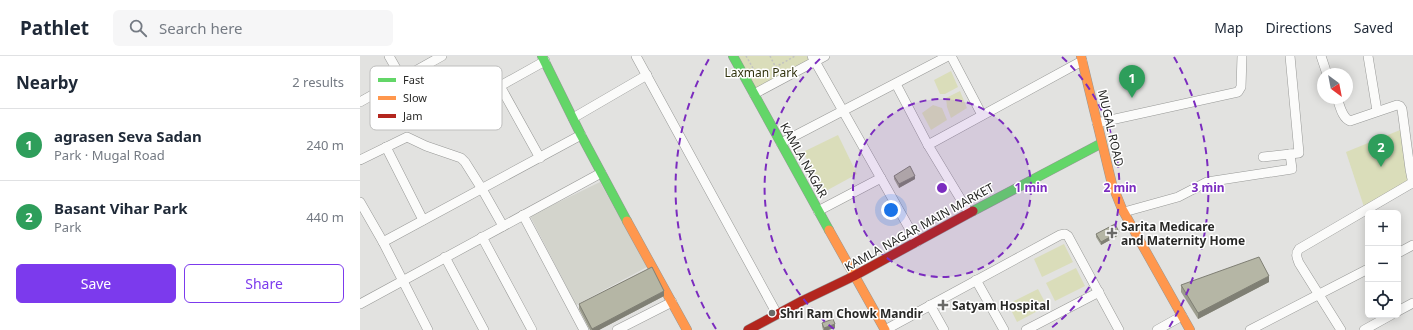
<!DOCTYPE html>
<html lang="en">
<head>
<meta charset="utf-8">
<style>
	body { margin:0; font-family:"Noto Sans",sans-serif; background:#f6f6f7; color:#1f2937 }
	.controls { position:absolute; right:12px; bottom:12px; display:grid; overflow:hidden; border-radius:6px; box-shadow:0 2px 10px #0003 }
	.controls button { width:36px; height:36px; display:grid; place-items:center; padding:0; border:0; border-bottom:1px solid #e0e1e3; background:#fff; color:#1f2937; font:20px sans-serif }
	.compass { position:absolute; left:957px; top:12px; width:36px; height:36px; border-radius:50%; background:#fff; box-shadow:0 2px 10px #0003; rotate:148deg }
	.you { position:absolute; left:531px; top:154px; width:14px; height:14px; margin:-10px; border:3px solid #fff; border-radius:50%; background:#1a73e8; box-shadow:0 0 0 6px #1a73e833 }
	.badge { display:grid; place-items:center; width:26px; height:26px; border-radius:50%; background:#7c3aed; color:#fff; font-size:13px; font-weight:700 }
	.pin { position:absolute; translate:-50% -33px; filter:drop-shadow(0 1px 2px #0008) }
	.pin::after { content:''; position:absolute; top:21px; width:14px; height:12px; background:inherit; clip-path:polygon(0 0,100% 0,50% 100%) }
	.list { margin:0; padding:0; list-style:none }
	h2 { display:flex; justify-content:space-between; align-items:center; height:52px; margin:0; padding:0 16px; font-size:17px }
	h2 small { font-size:13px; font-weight:400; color:#747a83 }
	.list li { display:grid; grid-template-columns:26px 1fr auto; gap:12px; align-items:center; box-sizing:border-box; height:72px; padding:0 16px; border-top:1px solid #e0e1e3 }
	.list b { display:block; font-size:15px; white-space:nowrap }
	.list p { margin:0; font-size:13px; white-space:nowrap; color:#747a83 }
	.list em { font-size:13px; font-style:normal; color:#747a83 }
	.actions { display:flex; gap:8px; padding:12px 16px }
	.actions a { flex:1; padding:9px 0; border:1px solid #7c3aed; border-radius:6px; text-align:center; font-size:14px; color:#7c3aed }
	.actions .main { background:#7c3aed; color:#fff }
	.icon { flex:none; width:22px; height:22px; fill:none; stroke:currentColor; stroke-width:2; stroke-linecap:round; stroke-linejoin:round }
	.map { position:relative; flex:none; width:1053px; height:274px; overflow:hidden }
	header { display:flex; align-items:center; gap:24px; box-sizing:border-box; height:56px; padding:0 20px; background:#fff; border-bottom:1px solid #e0e1e3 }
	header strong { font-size:19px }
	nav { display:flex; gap:22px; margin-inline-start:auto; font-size:14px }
	.search { width:280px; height:36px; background:#f6f6f7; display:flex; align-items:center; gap:10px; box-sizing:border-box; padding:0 14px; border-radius:6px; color:#747a83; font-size:15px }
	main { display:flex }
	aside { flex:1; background:#fff }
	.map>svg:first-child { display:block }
	.built { fill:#d3d4cc }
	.green { fill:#daddba }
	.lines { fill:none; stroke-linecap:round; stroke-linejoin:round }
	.street-casing { stroke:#979896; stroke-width:10 }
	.fast-casing { stroke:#979896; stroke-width:10 }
	.slow-casing { stroke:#979896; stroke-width:10 }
	.jam-casing { stroke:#979896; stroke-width:10 }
	.path { stroke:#c2c2c1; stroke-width:1.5; stroke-dasharray:2 2; stroke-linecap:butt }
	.street { stroke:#fbfbfa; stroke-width:9 }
	.fast { stroke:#63d668; stroke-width:9 }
	.slow { stroke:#ff974d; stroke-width:9 }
	.jam { stroke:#b3261e; stroke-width:9 }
	.wall { fill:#9c9d8e }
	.shaded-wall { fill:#7f7f74 }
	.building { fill:#b5b6a5; stroke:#7f7f74 }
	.ring { fill:none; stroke:#7b2cbf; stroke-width:2; stroke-dasharray:7 5 }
	.poi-dot { fill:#6a6a68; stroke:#fff; stroke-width:1.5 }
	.labels { text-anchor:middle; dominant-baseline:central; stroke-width:3; stroke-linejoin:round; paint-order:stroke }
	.park-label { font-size:12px; fill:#31330e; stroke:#fff }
	.street-label { font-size:12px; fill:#292927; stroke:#fff }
	.poi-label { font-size:12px; font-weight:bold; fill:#292927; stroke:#fff; text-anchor:start }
	.key { fill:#fff; stroke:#bfbfbe; stroke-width:1 }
	.key-label { font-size:11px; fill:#292927 }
	.centre { fill:#7b2cbf; stroke:#fff; stroke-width:2 }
	.ring-label { font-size:12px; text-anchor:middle; font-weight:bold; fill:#7b2cbf; stroke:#fff; stroke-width:3; stroke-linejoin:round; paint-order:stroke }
</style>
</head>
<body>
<header>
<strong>Pathlet</strong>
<div class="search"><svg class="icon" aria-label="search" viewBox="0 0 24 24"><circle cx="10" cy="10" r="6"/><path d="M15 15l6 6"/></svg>Search here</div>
<nav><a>Map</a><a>Directions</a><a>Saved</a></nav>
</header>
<main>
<aside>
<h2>Nearby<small>2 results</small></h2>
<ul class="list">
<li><span class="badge" style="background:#2e9e5b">1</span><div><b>agrasen Seva Sadan</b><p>Park · Mugal Road</p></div><em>240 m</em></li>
<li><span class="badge" style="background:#2e9e5b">2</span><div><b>Basant Vihar Park</b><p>Park</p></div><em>440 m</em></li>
</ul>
<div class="actions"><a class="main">Save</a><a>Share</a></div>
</aside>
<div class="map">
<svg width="1053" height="274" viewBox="0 0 1053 274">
	<rect width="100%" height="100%" fill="#e2e2e0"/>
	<polygon class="built" points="240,126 287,211 216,249 170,160"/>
	<g class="green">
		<polygon points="374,0 452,0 455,5 394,38"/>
		<polygon points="591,15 598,31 585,38 580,38 574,24"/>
		<polygon points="600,35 607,52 591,62 587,51 586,42"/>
		<polygon points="573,49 582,52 587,64 571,74 562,57"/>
		<polygon points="1045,72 1052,127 1005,154 986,96"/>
		<polygon points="478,79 497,118 464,136 443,96"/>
		<polygon points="704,188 713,206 682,221 674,203"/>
		<polygon points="716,212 725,230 695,245 686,227"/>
		<polygon points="678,233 687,250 657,266 648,248"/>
	</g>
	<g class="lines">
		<g class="street-casing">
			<g id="street">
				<polyline points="29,0 42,23"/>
				<polyline points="276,0 417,258"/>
				<polyline points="452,0 557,186"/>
				<polyline points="591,0 622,59"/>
				<polyline points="961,0 967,18"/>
				<polyline points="1008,0 1017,55"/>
				<polyline points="536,28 568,89 609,157"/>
				<polyline points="140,30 180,102"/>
				<polyline points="394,38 465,0"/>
				<path d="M 977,42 C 980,50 982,62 990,65 L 1037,49 L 1040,50 L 1042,53 L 1050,113 L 1053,128"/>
				<polyline points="115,44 185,5"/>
				<polyline points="0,46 82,0"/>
				<polyline points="213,62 287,19"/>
				<polyline points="737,67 878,36 881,31 882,0"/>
				<polyline points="421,87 588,0"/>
				<polyline points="568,89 722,5"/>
				<polyline points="26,91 63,164"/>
				<polyline points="903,101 939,97 930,0"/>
				<polyline points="0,104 47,81 66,90 101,102 105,106 122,133 143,170"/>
				<polyline points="0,146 23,186 68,274"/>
				<polyline points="458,155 521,122"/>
				<polyline points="764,156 818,141 847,126 932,113 930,98"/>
				<polyline points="163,159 224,274"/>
				<polyline points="122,181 172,274"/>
				<polyline points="23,186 221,79"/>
				<polyline points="1038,197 1053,189"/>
				<polyline points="85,201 124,274"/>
				<polyline points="616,224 644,274"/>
				<polyline points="0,248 241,117"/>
				<polyline points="570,249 584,274"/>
				<polyline points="1038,255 1053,247"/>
				<polyline points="257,274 312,246"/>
				<polyline points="525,274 700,179 705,178 708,180 759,274"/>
				<polyline points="666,274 739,236"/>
				<polyline points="797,274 822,260"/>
				<polyline points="890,274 1008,213"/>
				<path d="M 981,274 L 939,207 C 937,202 935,198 939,193 L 1052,127"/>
				<polyline points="1004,274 1031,259"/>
			</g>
		</g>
		<g class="fast-casing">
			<g id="fast">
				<polyline points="182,0 221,79 267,165"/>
				<polyline points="373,0 469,174"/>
				<polyline points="613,155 742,87"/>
			</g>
		</g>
		<g class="slow-casing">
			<g id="slow">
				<polyline points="721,0 752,128 762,153 830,274"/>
				<polyline points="267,165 327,274"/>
				<polyline points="469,174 525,274"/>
			</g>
		</g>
		<g class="jam-casing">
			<polyline id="jam" points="388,274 442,245 494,220 613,155"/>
		</g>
		<g class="path">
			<polyline points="386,0 398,21 435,0"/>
			<polyline points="410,0 418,16"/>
		</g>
		<use href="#street" class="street"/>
		<use href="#fast" class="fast"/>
		<use href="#slow" class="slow"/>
		<use href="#jam" class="jam"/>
	</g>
	<g class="wall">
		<polygon points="534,120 555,123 539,132 534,123"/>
		<polygon points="736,178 759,179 741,189 736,181"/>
		<polygon points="909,226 838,263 821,236 821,229"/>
		<polygon points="304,240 239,274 230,274 219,253 219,248"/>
		<polygon points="462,267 475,272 468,274 463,274 462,270"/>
	</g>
	<g class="shaded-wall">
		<polygon points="555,120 555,123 539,132 539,128"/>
		<polygon points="759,176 759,179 741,189 741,186"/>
		<polygon points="909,220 909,226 838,263 838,257"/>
		<polygon points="304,235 304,240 239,274 232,274 232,273"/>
		<polygon points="475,268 475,272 468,274 464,274 464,272"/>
	</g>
	<g class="building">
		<polygon points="550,110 555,120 539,128 534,120"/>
		<polygon points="755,168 759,176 741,186 736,178"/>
		<polygon points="899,201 909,220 838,257 821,229"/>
		<polygon points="292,211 304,235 232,273 219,248"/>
		<polygon points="473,263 475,268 464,272 462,267"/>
	</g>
	<circle cx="582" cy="132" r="89" fill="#7b2cbf" fill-opacity=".12"/>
	<g class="ring">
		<circle cx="582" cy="132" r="89"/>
		<path d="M474 273A178 178 0 0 1 462 1M702 1A178 178 0 0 1 690 273"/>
		<path d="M356 273A266 266 0 0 1 350 1M814 1A266 266 0 0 1 808 273"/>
	</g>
	<g class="poi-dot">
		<path d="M750 171h4v4h4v4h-4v4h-4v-4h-4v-4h4z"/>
		<path d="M581 243h4v4h4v4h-4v4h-4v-4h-4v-4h4z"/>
		<circle cx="412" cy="257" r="4"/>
	</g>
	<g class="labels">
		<g class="park-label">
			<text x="401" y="16">Laxman Park</text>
		</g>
		<g class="street-label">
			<text transform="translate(751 72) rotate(77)">MUGAL ROAD</text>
			<text transform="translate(444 104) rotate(61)">KAMLA NAGAR</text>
			<text transform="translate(559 171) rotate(-29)">KAMLA NAGAR MAIN MARKET</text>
		</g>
		<g class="poi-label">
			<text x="761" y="170">Sarita Medicare<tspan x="761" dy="14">and Maternity Home</tspan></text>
			<text x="592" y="249">Satyam Hospital</text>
			<text x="420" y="257">Shri Ram Chowk Mandir</text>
		</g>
	</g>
	<rect x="10" y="10" width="132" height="64" rx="6" class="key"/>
	<rect x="18" y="22" width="18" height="4" fill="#63d668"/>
	<rect x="18" y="40" width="18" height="4" fill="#ff974d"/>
	<rect x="18" y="58" width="18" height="4" fill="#b3261e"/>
	<g class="key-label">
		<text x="43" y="28">Fast</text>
		<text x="43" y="46">Slow</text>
		<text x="43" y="64">Jam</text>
	</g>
	<circle cx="582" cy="132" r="6" class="centre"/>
	<g class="ring-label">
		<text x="671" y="136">1 min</text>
		<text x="760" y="136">2 min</text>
		<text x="848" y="136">3 min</text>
	</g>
</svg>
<div class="controls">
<button>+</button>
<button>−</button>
<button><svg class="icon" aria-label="locate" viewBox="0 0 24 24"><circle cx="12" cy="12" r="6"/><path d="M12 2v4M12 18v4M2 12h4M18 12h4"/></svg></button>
</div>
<svg class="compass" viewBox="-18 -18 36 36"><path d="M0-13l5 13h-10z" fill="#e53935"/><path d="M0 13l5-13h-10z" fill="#747a83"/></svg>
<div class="you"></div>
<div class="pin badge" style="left:772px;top:42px;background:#2e9e5b">1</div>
<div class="pin badge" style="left:1021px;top:111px;background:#2e9e5b">2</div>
</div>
</main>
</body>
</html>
